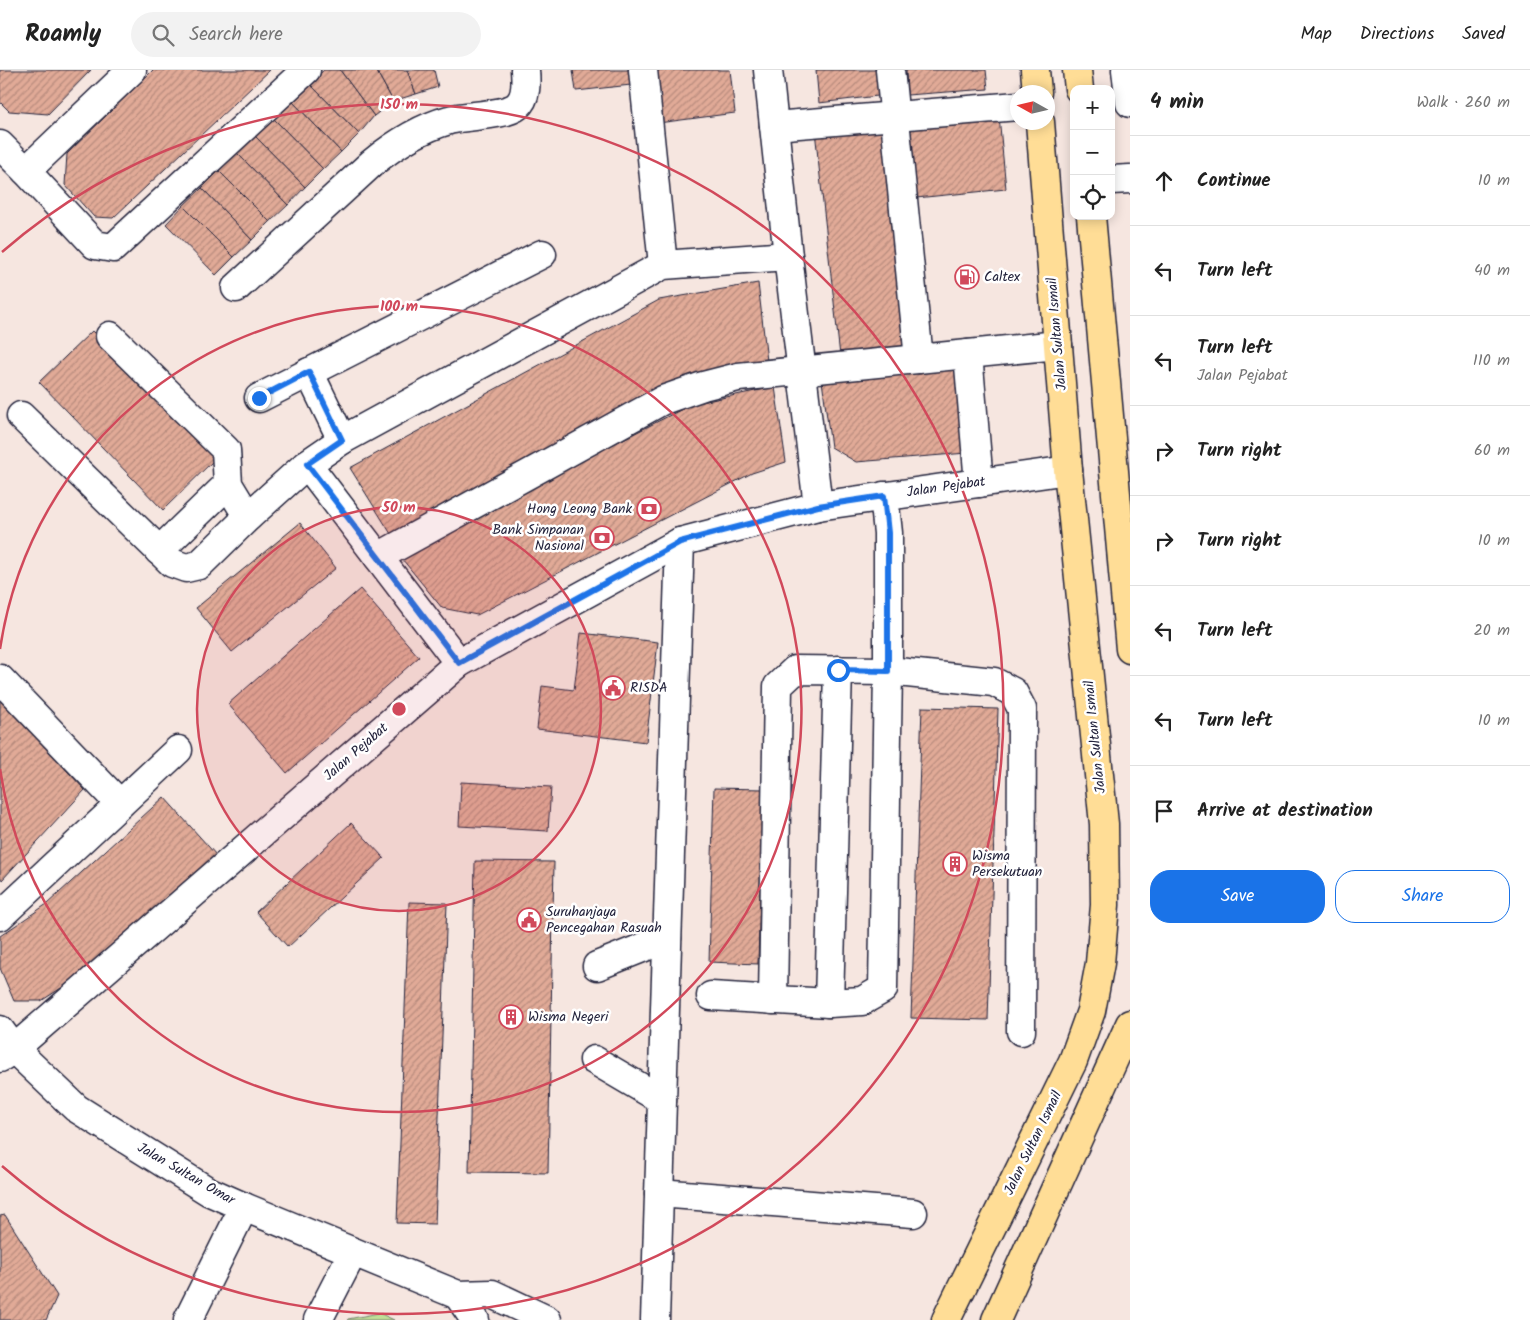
<!DOCTYPE html>
<html lang="en">
<head>
<meta charset="utf-8">
<style>
	body { margin:0; font-family:Kalam,sans-serif; background:#f2f2f2; color:#222 }
	.controls { position:absolute; right:15px; top:15px; display:grid; overflow:hidden; border-radius:10px; box-shadow:0 2px 12px #0003 }
	.controls button { width:45px; height:45px; display:grid; place-items:center; padding:0; border:0; border-bottom:1px solid #e0e0e0; background:#fff; color:#222; font:25px sans-serif }
	.compass { position:absolute; left:1010px; top:15px; width:45px; height:45px; border-radius:50%; background:#fff; box-shadow:0 2px 12px #0003; rotate:278deg }
	.stop { position:absolute; width:15px; height:15px; margin:-11px; border:4px solid #1a73e8; border-radius:50%; background:#fff }
	.stop.end { background:#1a73e8; border-color:#fff; box-shadow:0 1px 5px #0008 }
	.list { margin:0; padding:0; list-style:none }
	h2 { display:flex; justify-content:space-between; align-items:center; height:65px; margin:0; padding:0 20px; font-size:21px }
	h2 small { font-size:16px; font-weight:400; color:#767676 }
	.list li { display:grid; grid-template-columns:32px 1fr auto; gap:15px; align-items:center; box-sizing:border-box; height:90px; padding:0 20px; border-top:1px solid #e0e0e0 }
	.list b { display:block; font-size:19px; white-space:nowrap }
	.list p { margin:0; font-size:16px; white-space:nowrap; color:#767676 }
	.list em { font-size:16px; font-style:normal; color:#767676 }
	.actions { display:flex; gap:10px; padding:15px 20px }
	.actions a { flex:1; padding:11px 0; border:1px solid #1a73e8; border-radius:20px; text-align:center; font-size:18px; color:#1a73e8 }
	.actions .main { background:#1a73e8; color:#fff }
	.icon { flex:none; width:28px; height:28px; fill:none; stroke:currentColor; stroke-width:2; stroke-linecap:round; stroke-linejoin:round }
	.map { position:relative; flex:none; width:1130px; height:1250px; overflow:hidden }
	header { display:flex; align-items:center; gap:30px; box-sizing:border-box; height:70px; padding:0 25px; background:#fff; border-bottom:1px solid #e0e0e0 }
	header strong { font-size:24px }
	nav { display:flex; gap:28px; margin-inline-start:auto; font-size:18px }
	.search { width:350px; height:45px; background:#f2f2f2; display:flex; align-items:center; gap:12px; box-sizing:border-box; padding:0 18px; border-radius:28px; color:#767676; font-size:19px }
	main { display:flex }
	aside { flex:1; background:#fff }
	.map>svg:first-child { display:block }
	.pitch { fill:#c0df98; stroke:#71806a }
	.building { fill:url(#building-hatch); stroke:#22223b }
	.lines { fill:none; stroke-linecap:round; stroke-linejoin:round }
	.minor-casing { stroke:#22223b; stroke-width:31 }
	.major-casing { stroke:#22223b; stroke-width:31 }
	.minor { stroke:#fff; stroke-width:28 }
	.major { stroke:#ffdd96; stroke-width:28 }
	.route { stroke:#1a73e8; stroke-width:6 }
	.ring { fill:none; stroke:#d1495b; stroke-width:2.5 }
	.labels { text-anchor:middle; dominant-baseline:central; stroke-width:5; stroke-linejoin:round; paint-order:stroke }
	.poi-label { font-size:14px; fill:#22223b; stroke:#fff; text-anchor:start }
	.street-label { font-size:14px; fill:#22223b; stroke:#fff }
	.centre { fill:#d1495b; stroke:#fff; stroke-width:2.5 }
	.ring-label { font-size:15px; text-anchor:middle; font-weight:bold; fill:#d1495b; stroke:#fff; stroke-width:5; stroke-linejoin:round; paint-order:stroke }
</style>
</head>
<body>
<header>
<strong>Roamly</strong>
<div class="search"><svg class="icon" aria-label="search" viewBox="0 0 24 24"><circle cx="10" cy="10" r="6"/><path d="M15 15l6 6"/></svg>Search here</div>
<nav><a>Map</a><a>Directions</a><a>Saved</a></nav>
</header>
<main>
<div class="map">
<svg width="1130" height="1250" viewBox="0 0 1130 1250">
	<defs>
		<pattern id="building-hatch" width="6" height="6" patternUnits="userSpaceOnUse" patternTransform="scale(1.25)"><rect width="6" height="6" fill="#e1aa97"/><path d="M-1 1l2-2M0 6l6-6M5 7l2-2" fill="none" stroke="#b68a7c"/></pattern>
	</defs>
	<rect width="100%" height="100%" fill="#f6e6e0"/>
	<filter id="ink" filterUnits="userSpaceOnUse"><feTurbulence type="fractalNoise" baseFrequency=".02" numOctaves="2"/><feDisplacementMap in="SourceGraphic" scale="10" xChannelSelector="R" yChannelSelector="G"/><feConvolveMatrix kernelMatrix="1 2 1 2 8 2 1 2 1" color-interpolation-filters="sRGB"/></filter>
	<g filter="url(#ink)">
		<polygon class="pitch" points="379,1243 394,1250 347,1250 348,1249"/>
		<g class="building">
			<polygon points="0,0 91,0 48,44 9,41 0,32"/>
			<polygon points="153,0 270,0 113,148 94,147 65,115 67,84"/>
			<polygon points="324,0 340,0 374,46 359,64 309,13"/>
			<polygon points="340,0 376,0 393,31 374,46"/>
			<polygon points="376,0 407,0 416,24 393,31"/>
			<polygon points="407,0 434,0 438,17 416,24"/>
			<polygon points="573,0 630,0 631,15 576,21"/>
			<polygon points="652,0 730,0 735,43 658,53"/>
			<polygon points="816,0 884,0 886,25 819,33"/>
			<polygon points="906,0 986,0 988,19 907,25"/>
			<polygon points="309,13 359,64 341,82 291,30"/>
			<polygon points="291,30 341,82 323,99 273,48"/>
			<polygon points="999,46 1006,119 916,128 909,55"/>
			<polygon points="273,48 323,99 305,117 255,66"/>
			<polygon points="882,53 907,278 840,286 815,61"/>
			<polygon points="255,66 305,117 288,135 237,83"/>
			<polygon points="237,83 288,135 270,152 219,101"/>
			<polygon points="219,101 270,152 252,170 202,118"/>
			<polygon points="202,118 252,170 234,187 183,136"/>
			<polygon points="183,136 234,187 216,205 166,154"/>
			<polygon points="758,213 767,291 692,307 391,464 350,398 659,230"/>
			<polygon points="92,261 216,388 163,440 39,312"/>
			<polygon points="960,299 967,383 856,392 831,377 822,311"/>
			<polygon points="775,317 786,392 752,403 477,545 442,538 398,484 692,334"/>
			<polygon points="300,453 336,498 232,582 196,538"/>
			<polygon points="360,519 419,587 287,703 228,634"/>
			<polygon points="581,563 658,572 646,672 537,659 542,616 574,620"/>
			<polygon points="0,629 85,720 2,810 0,806"/>
			<polygon points="922,637 998,639 988,950 911,948"/>
			<polygon points="461,712 551,717 548,761 459,756"/>
			<polygon points="714,718 763,719 758,894 709,892"/>
			<polygon points="164,727 217,786 100,893 41,931 14,931 0,898 0,866 47,834"/>
			<polygon points="351,753 384,788 288,877 256,842"/>
			<polygon points="475,791 554,792 548,1103 469,1102"/>
			<polygon points="409,832 447,833 435,1154 397,1153"/>
			<polygon points="5,1145 57,1226 46,1250 0,1250 0,1146"/>
		</g>
		<g class="lines">
			<g class="minor-casing">
				<g id="minor">
					<polyline points="643,0 663,195"/>
					<polyline points="768,0 788,186 818,436"/>
					<polyline points="890,0 919,289"/>
					<polyline points="1126,0 1130,33"/>
					<polyline points="774,56 1018,36"/>
					<polyline points="0,75 26,101 95,175 113,178 306,0"/>
					<polyline points="26,101 132,0"/>
					<polyline points="1111,110 1130,109"/>
					<path d="M 236,218 L 372,93 C 394,75 421,58 449,50 C 465,45 505,46 517,36 C 527,28 526,12 525,0"/>
					<polyline points="110,266 226,380 228,414 248,447"/>
					<polyline points="968,284 979,413"/>
					<polyline points="309,302 342,370"/>
					<polyline points="259,328 542,184"/>
					<polyline points="21,346 172,493 186,498 199,495 248,447 307,394 342,370 663,195 788,186"/>
					<polyline points="307,394 459,593"/>
					<polyline points="159,481 228,414"/>
					<polyline points="378,487 663,330 703,316 738,307 1058,275"/>
					<polyline points="0,609 120,734"/>
					<polyline points="0,846 178,680"/>
					<polyline points="597,896 667,868"/>
					<polyline points="711,926 829,933 862,931 883,919 888,601 888,463 884,426"/>
					<polyline points="773,930 778,616 795,600 888,601 994,612 1013,622 1022,639 1021,961"/>
					<polyline points="829,933 838,600"/>
					<polyline points="0,960 14,979 76,1038 208,1121 244,1137 458,1225 492,1224 547,1250"/>
					<polyline points="0,988 14,979 459,593 680,472 818,436 1068,400"/>
					<polyline points="594,990 662,1030"/>
					<polyline points="659,1123 913,1143"/>
					<polyline points="458,1225 475,1250"/>
					<polyline points="188,1250 244,1137"/>
					<polyline points="318,1250 353,1182"/>
					<polyline points="655,1250 680,472"/>
				</g>
			</g>
			<g class="major-casing">
				<g id="major">
					<polyline points="1035,0 1037,22"/>
					<polyline points="1077,0 1079,19"/>
					<polyline points="1091,146 1130,579"/>
					<polyline points="946,1250 1073,991 1091,941 1100,893 1105,835 1104,754 1068,400 1040,52"/>
					<polyline points="996,1250 1130,954"/>
				</g>
			</g>
			<use href="#minor" class="minor"/>
			<use href="#major" class="major"/>
		</g>
	</g>
	<g class="lines" filter="url(#ink)">
		<polyline class="route" points="259,328 309,302 342,370 307,394 459,593 680,472 818,436 884,426 888,463 888,601 838,600"/>
	</g>
	<circle cx="399" cy="639" r="202" fill="#d1495b" fill-opacity=".12"/>
	<g class="ring">
		<circle cx="399" cy="639" r="202"/>
		<path d="M0 579A403 403 0 1 1 0 699"/>
		<path d="M2 182A605 605 0 1 1 2 1096"/>
	</g>
	<defs>
		<g id="fuel-ring" transform="scale(1.25)"><circle r="9.5" fill="#fff" stroke="#d1495b" stroke-width="1.5"/><path d="M-5.5-6h7V0h2V4h1.3V-2.5L3-4.5l.8-.8L6-3V5H2.5V1h-1V6h-7ZM-4.2-4.7v3.2H.2V-4.7Z" fill="#d1495b"/></g>
		<g id="bank-ring" transform="scale(1.25)"><circle r="9.5" fill="#fff" stroke="#d1495b" stroke-width="1.5"/><path d="M-6-4H6V4H-6ZM0-2.3a2.3 2.3 0 1 0 0 4.6a2.3 2.3 0 1 0 0-4.6Z" fill="#d1495b"/></g>
		<g id="civic-ring" transform="scale(1.25)"><circle r="9.5" fill="#fff" stroke="#d1495b" stroke-width="1.5"/><path d="M-.6-6.5H3V-4.5H.6V-3L4-1V1h2V6H-6V1h2V-1L-.6-3ZM-1.2 2.5V6h2.4V2.5Z" fill="#d1495b"/></g>
		<g id="building-ring" transform="scale(1.25)"><circle r="9.5" fill="#fff" stroke="#d1495b" stroke-width="1.5"/><path d="M-4-6H4V6H1V3H-1V6H-4ZM-2.5-4.3h1.7v1.8h-1.7ZM.8-4.3h1.7v1.8H.8ZM-2.5-1h1.7V.8h-1.7ZM.8-1h1.7V.8H.8Z" fill="#d1495b"/></g>
	</defs>
	<g fill-rule="evenodd">
		<use href="#fuel-ring" x="967" y="207"/>
		<use href="#bank-ring" x="649" y="439"/>
		<use href="#bank-ring" x="602" y="468"/>
		<use href="#civic-ring" x="613" y="618"/>
		<use href="#building-ring" x="955" y="794"/>
		<use href="#civic-ring" x="529" y="850"/>
		<use href="#building-ring" x="511" y="947"/>
	</g>
	<g class="labels">
		<g class="poi-label">
			<text x="984" y="207">Caltex</text>
			<text x="632" y="439" text-anchor="end">Hong Leong Bank</text>
			<text x="584" y="460" text-anchor="end">Bank Simpanan<tspan x="584" dy="16">Nasional</tspan></text>
			<text x="630" y="618">RISDA</text>
			<text x="972" y="786">Wisma<tspan x="972" dy="16">Persekutuan</tspan></text>
			<text x="546" y="842">Suruhanjaya<tspan x="546" dy="16">Pencegahan Rasuah</tspan></text>
			<text x="528" y="947">Wisma Negeri</text>
		</g>
		<g class="street-label">
			<text transform="translate(1057 264) rotate(-95)">Jalan Sultan Ismail</text>
			<text transform="translate(946 417) rotate(-8)">Jalan Pejabat</text>
			<text transform="translate(1095 667) rotate(-96)">Jalan Sultan Ismail</text>
			<text transform="translate(356 682) rotate(-41)">Jalan Pejabat</text>
			<text transform="translate(1033 1073) rotate(-64)">Jalan Sultan Ismail</text>
			<text transform="translate(186 1104) rotate(30)">Jalan Sultan Omar</text>
		</g>
	</g>
	<circle cx="399" cy="639" r="8" class="centre"/>
	<g class="ring-label">
		<text x="399" y="39">150 m</text>
		<text x="399" y="241">100 m</text>
		<text x="399" y="442">50 m</text>
	</g>
</svg>
<div class="controls">
<button>+</button>
<button>−</button>
<button><svg class="icon" aria-label="locate" viewBox="0 0 24 24"><circle cx="12" cy="12" r="6"/><path d="M12 2v4M12 18v4M2 12h4M18 12h4"/></svg></button>
</div>
<svg class="compass" viewBox="-18 -18 36 36"><path d="M0-13l5 13h-10z" fill="#e53935"/><path d="M0 13l5-13h-10z" fill="#767676"/></svg>
<div class="stop" style="left:838px;top:600px"></div>
<div class="stop end" style="left:259px;top:328px"></div>
</div>
<aside>
<h2>4 min<small>Walk · 260 m</small></h2>
<ul class="list">
<li><svg class="icon" aria-label="ahead" viewBox="0 0 24 24"><path d="M12 20V5M6 11l6-6 6 6"/></svg><div><b>Continue</b></div><em>10 m</em></li>
<li><svg class="icon" aria-label="left" viewBox="0 0 24 24"><path d="M17 20v-9H6M10 6l-5 5 5 5"/></svg><div><b>Turn left</b></div><em>40 m</em></li>
<li><svg class="icon" aria-label="left" viewBox="0 0 24 24"><path d="M17 20v-9H6M10 6l-5 5 5 5"/></svg><div><b>Turn left</b><p>Jalan Pejabat</p></div><em>110 m</em></li>
<li><svg class="icon" aria-label="right" viewBox="0 0 24 24"><path d="M7 20v-9h11M14 6l5 5-5 5"/></svg><div><b>Turn right</b></div><em>60 m</em></li>
<li><svg class="icon" aria-label="right" viewBox="0 0 24 24"><path d="M7 20v-9h11M14 6l5 5-5 5"/></svg><div><b>Turn right</b></div><em>10 m</em></li>
<li><svg class="icon" aria-label="left" viewBox="0 0 24 24"><path d="M17 20v-9H6M10 6l-5 5 5 5"/></svg><div><b>Turn left</b></div><em>20 m</em></li>
<li><svg class="icon" aria-label="left" viewBox="0 0 24 24"><path d="M17 20v-9H6M10 6l-5 5 5 5"/></svg><div><b>Turn left</b></div><em>10 m</em></li>
<li><svg class="icon" aria-label="arrive" viewBox="0 0 24 24"><path d="M6 21V4h12l-3 4 3 4H6"/></svg><div><b>Arrive at destination</b></div></li>
</ul>
<div class="actions"><a class="main">Save</a><a>Share</a></div>
</aside>
</main>
</body>
</html>
